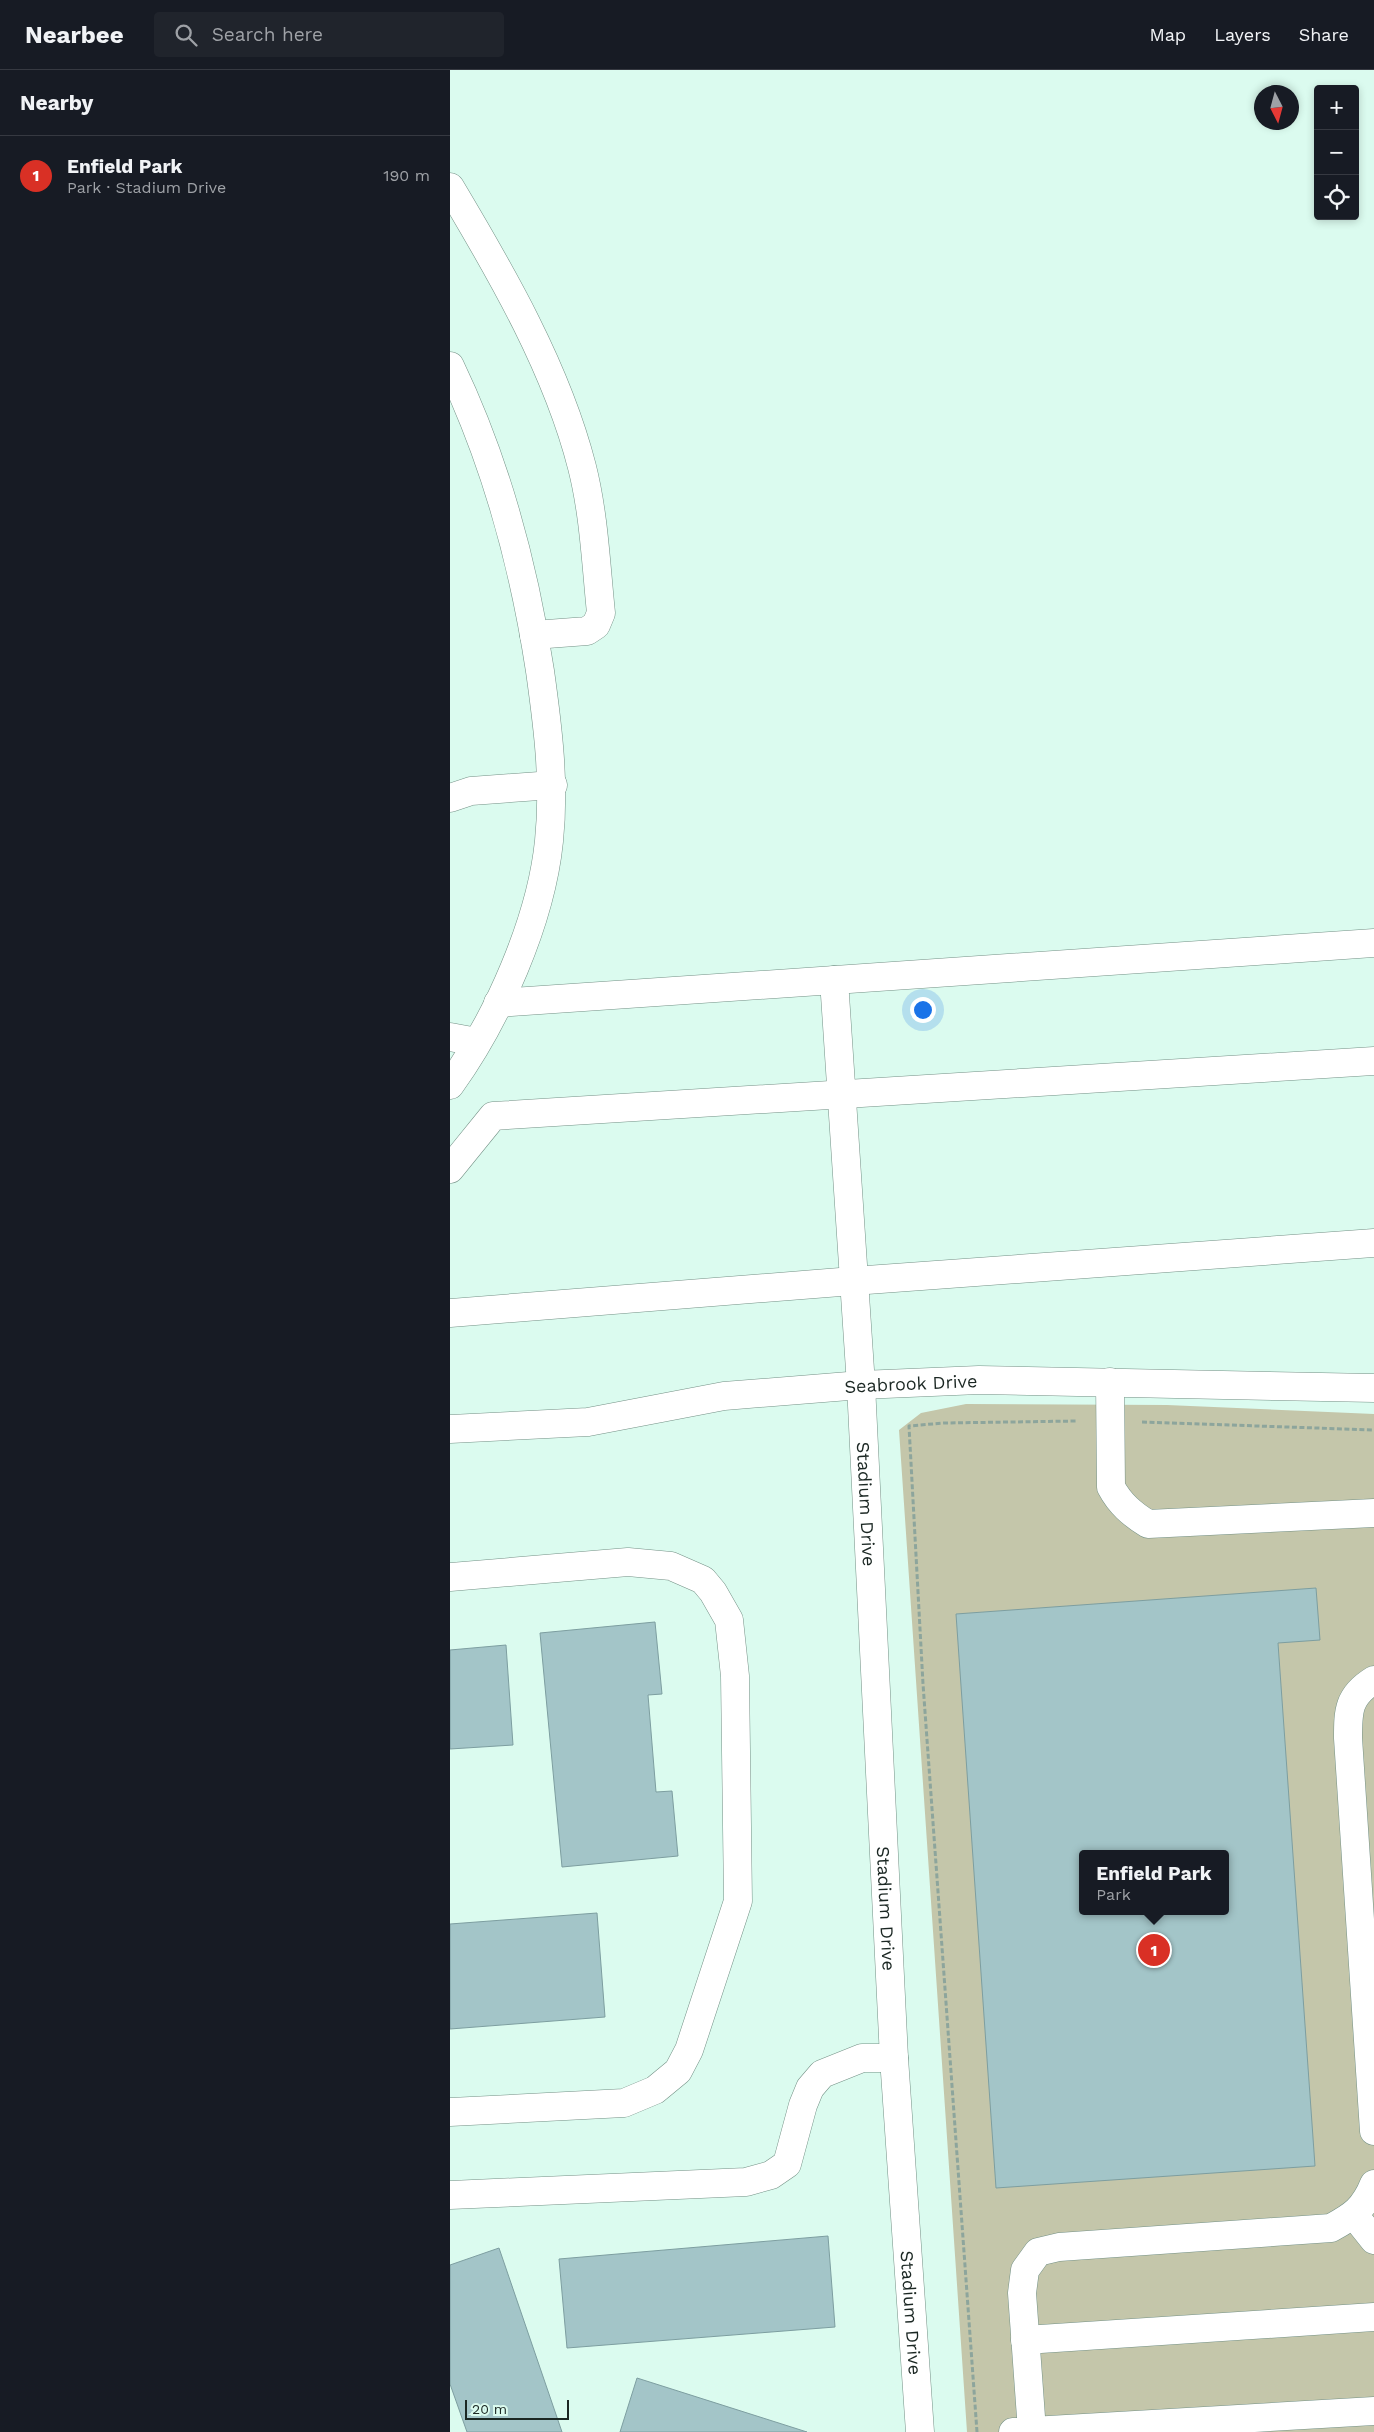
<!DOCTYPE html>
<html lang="en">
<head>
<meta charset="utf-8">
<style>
	body { margin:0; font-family:"Work Sans",sans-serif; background:#20242c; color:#f1f3f6 }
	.controls { position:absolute; right:15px; top:15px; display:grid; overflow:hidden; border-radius:5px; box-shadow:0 2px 8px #0003 }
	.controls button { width:45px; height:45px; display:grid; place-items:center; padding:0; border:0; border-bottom:1px solid #363941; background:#171b24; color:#f1f3f6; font:25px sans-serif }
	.compass { position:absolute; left:804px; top:15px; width:45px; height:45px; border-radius:50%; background:#171b24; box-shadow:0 2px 8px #0003; rotate:174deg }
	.scale { position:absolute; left:15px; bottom:12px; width:104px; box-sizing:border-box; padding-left:5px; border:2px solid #1b2723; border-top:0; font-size:14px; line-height:18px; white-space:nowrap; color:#1b2723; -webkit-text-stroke:4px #dbfbef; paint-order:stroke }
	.you { position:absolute; left:472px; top:939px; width:18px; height:18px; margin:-12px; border:4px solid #fff; border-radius:50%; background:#1a73e8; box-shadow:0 0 0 8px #1a73e833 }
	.badge { display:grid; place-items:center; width:32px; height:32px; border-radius:50%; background:#d93025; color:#fff; font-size:16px; font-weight:700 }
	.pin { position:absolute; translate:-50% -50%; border:2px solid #fff; box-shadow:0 1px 5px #0006 }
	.popup { position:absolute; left:629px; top:1780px; width:150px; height:65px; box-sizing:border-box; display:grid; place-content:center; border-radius:5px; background:#171b24; filter:drop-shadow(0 1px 4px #0005); font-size:16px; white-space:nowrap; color:#9ea1a6 }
	.popup b { font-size:19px; color:#f1f3f6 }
	.popup::after { content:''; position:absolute; left:50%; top:100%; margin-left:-10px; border:10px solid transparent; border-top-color:#171b24 }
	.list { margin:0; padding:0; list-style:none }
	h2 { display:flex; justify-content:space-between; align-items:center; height:65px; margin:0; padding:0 20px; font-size:21px }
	h2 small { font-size:16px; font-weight:400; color:#9ea1a6 }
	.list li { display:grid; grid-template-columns:32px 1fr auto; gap:15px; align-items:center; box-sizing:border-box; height:80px; padding:0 20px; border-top:1px solid #363941 }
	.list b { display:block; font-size:19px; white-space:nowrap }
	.list p { margin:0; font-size:16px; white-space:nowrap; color:#9ea1a6 }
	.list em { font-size:16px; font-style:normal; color:#9ea1a6 }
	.icon { flex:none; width:28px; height:28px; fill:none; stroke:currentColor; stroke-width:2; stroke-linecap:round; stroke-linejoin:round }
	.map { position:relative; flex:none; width:924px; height:2362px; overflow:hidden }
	header { display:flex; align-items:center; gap:30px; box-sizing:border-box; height:70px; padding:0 25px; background:#171b24; border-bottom:1px solid #363941 }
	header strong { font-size:24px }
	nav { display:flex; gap:28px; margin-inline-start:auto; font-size:18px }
	.search { width:350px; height:45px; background:#20242c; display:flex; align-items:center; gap:12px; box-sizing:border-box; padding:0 18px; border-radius:5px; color:#9ea1a6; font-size:19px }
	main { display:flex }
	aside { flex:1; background:#171b24 }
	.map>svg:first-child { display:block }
	.green { fill:#c4c6aa; fill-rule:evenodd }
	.building { fill:#a3c5c8; stroke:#7d9ea0; fill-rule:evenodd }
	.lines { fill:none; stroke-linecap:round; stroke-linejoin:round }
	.minor-casing { stroke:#749186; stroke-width:29 }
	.path { stroke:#8da59c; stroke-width:3; stroke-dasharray:5 2.5; stroke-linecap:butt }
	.minor { stroke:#fff; stroke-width:28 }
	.labels { text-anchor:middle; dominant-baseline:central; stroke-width:4; stroke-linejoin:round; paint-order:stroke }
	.street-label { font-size:18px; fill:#1b2723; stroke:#dbfbef }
</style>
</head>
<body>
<header>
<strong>Nearbee</strong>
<div class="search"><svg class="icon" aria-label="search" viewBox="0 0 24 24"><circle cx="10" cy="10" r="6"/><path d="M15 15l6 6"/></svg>Search here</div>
<nav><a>Map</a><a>Layers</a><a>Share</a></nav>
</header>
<main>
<aside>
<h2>Nearby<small></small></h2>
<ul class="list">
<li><span class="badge">1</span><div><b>Enfield Park</b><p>Park · Stadium Drive</p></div><em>190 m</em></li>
</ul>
</aside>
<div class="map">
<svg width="924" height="2362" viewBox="0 0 924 2362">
	<rect width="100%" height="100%" fill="#dbfbef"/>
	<path class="green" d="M 516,1334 L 717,1335 L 924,1344 L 924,2362 L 517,2362 L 449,1360 L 471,1343 ZM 633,1784 L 775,1784 L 775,1841 L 633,1841 Z"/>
	<g class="building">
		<path d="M 866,1518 L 870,1570 L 828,1573 L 865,2096 L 546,2118 L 506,1544 ZM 633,1784 L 775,1784 L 775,1841 L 633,1841 Z"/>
		<polygon points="205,1552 212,1624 198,1625 206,1722 222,1721 228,1786 112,1797 90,1563"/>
		<polygon points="56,1575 63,1675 0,1679 0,1580"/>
		<polygon points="147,1843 155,1947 0,1959 0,1854"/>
		<polygon points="378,2166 385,2257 117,2278 109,2189"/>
		<polygon points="49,2178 112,2362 17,2362 0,2314 0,2195"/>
		<polygon points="187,2308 357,2362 170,2362"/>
	</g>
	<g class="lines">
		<g class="minor-casing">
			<g id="minor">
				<path d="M 0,117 C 52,204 107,299 132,397 C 144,444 146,495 151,543 L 146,555 L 137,561 L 84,565"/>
				<path d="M 0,296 C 46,392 74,496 90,601 C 98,658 105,713 99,771 C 91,851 47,950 0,1015"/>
				<polyline points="0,728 21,721 103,715"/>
				<path id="s1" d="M 384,910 L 411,1315 L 444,1988 L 470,2362"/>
				<polyline points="48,933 924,873"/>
				<polyline points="0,967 27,972"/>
				<polyline points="0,1099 43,1046 924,991"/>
				<polyline points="0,1243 403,1211 924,1173"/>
				<path d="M 660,1312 L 661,1417 C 670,1434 682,1444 698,1454 L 924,1443"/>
				<path id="s2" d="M 0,1359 L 138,1352 L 274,1326 L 411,1315 L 529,1310 L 924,1318"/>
				<polyline points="0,1507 178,1492 221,1496 253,1510 263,1522 279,1550 285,1606 288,1831 239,1980 228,2001 205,2020 174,2033 0,2042"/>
				<path d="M 924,1610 C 898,1626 898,1641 898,1668 L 924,2061"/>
				<polyline points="0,2125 296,2112 321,2105 337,2094 353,2035 360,2018 372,2004 412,1988 444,1988"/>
				<polyline points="904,2145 924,2170"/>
				<polyline points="575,2270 924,2247"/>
				<polyline points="582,2361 924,2341"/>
				<path d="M 563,2362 L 582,2361 L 572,2223 L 575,2200 L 588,2182 L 609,2177 L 881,2158 C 903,2146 914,2139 924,2114"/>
			</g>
		</g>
		<g class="path">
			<polyline points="692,1352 924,1360"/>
			<polyline points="527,2362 473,1614 459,1356 494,1353 628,1351"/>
		</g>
		<use href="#minor" class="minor"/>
	</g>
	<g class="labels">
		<g class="street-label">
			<text stroke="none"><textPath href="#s2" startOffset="464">Seabrook Drive</textPath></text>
			<text stroke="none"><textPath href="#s1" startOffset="525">Stadium Drive</textPath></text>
			<text stroke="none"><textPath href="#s1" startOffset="930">Stadium Drive</textPath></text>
			<text stroke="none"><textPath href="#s1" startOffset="1335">Stadium Drive</textPath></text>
		</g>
	</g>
</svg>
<div class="controls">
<button>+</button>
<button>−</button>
<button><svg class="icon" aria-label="locate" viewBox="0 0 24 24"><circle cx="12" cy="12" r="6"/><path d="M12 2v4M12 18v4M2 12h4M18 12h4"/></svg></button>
</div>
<svg class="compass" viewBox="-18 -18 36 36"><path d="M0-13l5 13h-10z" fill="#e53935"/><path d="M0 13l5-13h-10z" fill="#9ea1a6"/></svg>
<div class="scale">20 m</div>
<div class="you"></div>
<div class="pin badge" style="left:704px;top:1880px">1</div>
<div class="popup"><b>Enfield Park</b>Park</div>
</div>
</main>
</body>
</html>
